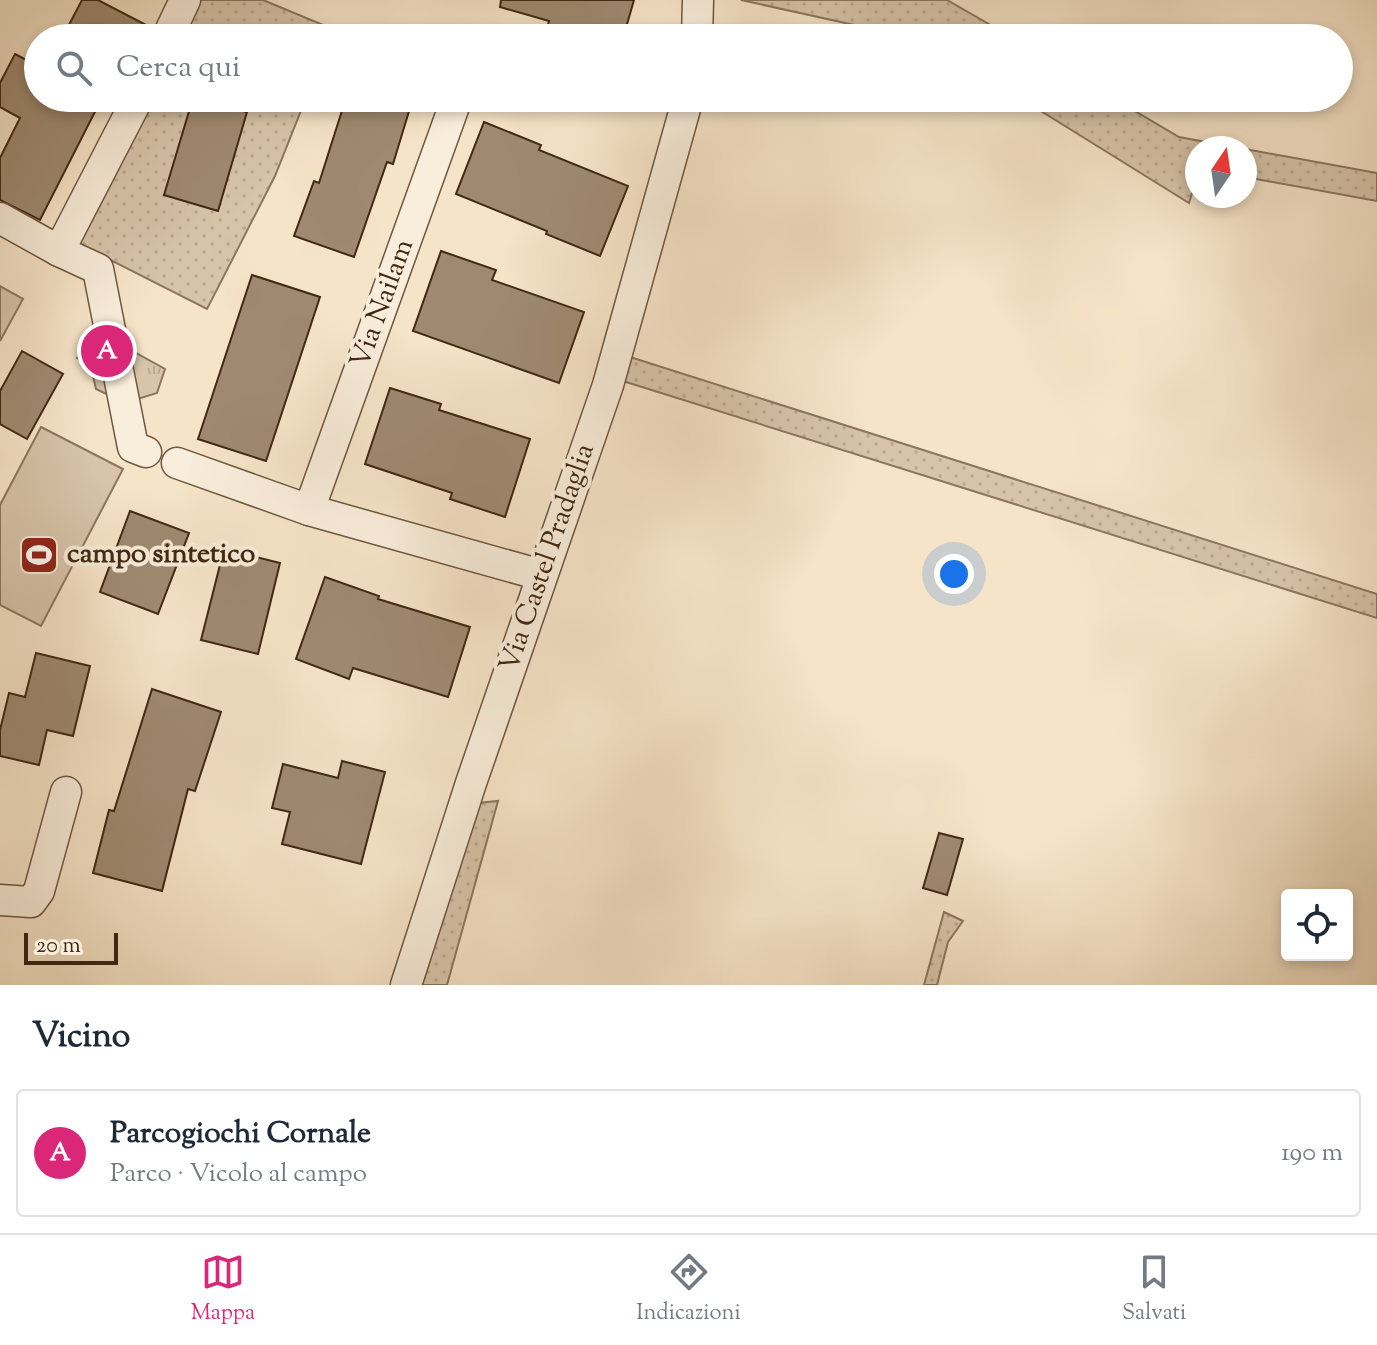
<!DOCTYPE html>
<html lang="it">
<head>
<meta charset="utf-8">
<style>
	body { margin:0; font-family:"Sorts Mill Goudy",serif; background:#f2f2f3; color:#1f2937 }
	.controls { position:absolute; right:24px; bottom:24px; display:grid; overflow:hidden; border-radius:8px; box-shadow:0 4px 12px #0003 }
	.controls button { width:72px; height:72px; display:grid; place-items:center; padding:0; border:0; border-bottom:2px solid #e0e1e3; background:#fff; color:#1f2937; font:40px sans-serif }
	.compass { position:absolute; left:1185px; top:136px; width:72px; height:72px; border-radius:50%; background:#fff; box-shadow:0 4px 12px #0003; rotate:13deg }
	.scale { position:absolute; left:24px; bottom:20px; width:94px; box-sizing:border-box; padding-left:8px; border:4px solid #412812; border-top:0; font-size:22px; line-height:28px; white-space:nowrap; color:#412812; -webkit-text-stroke:6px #f9eddb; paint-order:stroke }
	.you { position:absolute; left:954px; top:574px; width:28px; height:28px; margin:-20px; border:6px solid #fff; border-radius:50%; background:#1a73e8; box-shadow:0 0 0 12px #1a73e833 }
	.badge { display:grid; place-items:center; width:52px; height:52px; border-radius:50%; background:#db2777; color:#fff; font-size:26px; font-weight:700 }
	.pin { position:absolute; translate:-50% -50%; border:4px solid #fff; box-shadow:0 2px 8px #0006 }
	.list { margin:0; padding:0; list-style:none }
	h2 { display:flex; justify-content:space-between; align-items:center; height:104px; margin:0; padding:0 32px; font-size:34px }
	h2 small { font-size:26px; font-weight:400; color:#747a83 }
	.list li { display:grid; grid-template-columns:52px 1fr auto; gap:24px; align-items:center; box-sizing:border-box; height:128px; margin:0 16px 16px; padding:0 16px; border:2px solid #e0e1e3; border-radius:8px }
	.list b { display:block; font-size:30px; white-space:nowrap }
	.list p { margin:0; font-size:26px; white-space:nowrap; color:#747a83 }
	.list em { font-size:26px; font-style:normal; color:#747a83 }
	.icon { flex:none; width:44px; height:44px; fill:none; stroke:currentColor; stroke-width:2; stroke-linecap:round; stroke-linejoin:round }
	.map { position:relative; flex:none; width:1377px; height:985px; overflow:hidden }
	.search { position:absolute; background:#fff; box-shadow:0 4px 12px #0003; left:24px; right:24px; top:24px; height:88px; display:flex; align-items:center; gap:20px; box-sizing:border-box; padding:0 28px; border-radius:44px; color:#747a83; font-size:30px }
	.sheet { height:248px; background:#fff }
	nav { display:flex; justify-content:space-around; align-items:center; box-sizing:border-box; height:112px; border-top:2px solid #e0e1e3; background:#fff; font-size:22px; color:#747a83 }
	nav a { display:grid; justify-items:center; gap:4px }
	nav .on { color:#db2777 }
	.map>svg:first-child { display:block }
	.grass { fill:url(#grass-dots); stroke:#8c765e; stroke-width:2 }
	.park { fill:url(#park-tufts); stroke:#8c765e; stroke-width:2 }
	.pitch { fill:#d7c4a9; stroke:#8c765e; stroke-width:2 }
	.building { fill:#9f8a71; stroke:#412812; stroke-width:2 }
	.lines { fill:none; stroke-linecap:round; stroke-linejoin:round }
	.minor-casing { stroke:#6e5740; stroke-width:33 }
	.minor { stroke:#f9eddb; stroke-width:30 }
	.labels { text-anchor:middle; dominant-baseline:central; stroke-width:8; stroke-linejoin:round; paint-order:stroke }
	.street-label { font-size:28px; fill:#412812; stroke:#f9eddb }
	.poi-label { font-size:28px; font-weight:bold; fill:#412812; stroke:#f9eddb; text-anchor:start }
</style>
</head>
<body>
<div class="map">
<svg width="1377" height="985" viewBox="0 0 1377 985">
	<defs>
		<pattern id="grass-dots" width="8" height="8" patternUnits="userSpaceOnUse" patternTransform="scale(2)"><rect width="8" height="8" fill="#d7c4a9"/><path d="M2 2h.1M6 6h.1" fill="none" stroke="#baa890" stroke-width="1.8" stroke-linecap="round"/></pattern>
		<pattern id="park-tufts" width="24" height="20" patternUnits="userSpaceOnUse" patternTransform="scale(2)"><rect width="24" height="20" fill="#d7c4a9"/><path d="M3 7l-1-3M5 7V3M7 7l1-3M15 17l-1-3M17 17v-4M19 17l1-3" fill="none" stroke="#baa890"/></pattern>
	</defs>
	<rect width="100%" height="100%" fill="#f6e4c8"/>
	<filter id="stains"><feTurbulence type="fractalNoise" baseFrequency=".0025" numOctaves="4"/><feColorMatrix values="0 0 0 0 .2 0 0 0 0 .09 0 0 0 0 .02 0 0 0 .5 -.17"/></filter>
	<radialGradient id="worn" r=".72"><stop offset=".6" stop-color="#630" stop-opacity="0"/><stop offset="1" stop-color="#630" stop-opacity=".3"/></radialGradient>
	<g class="grass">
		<polygon points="195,0 263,0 333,29 329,38 176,38"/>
		<polygon points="741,0 947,0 1013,38 913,38"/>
		<polygon points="145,98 306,98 275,176 207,309 73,241"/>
		<polygon points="1020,98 1113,98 1179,137 1239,148 1197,148 1197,177 1189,203"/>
		<polygon points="1245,149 1377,173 1377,201 1245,177"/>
		<polygon points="630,357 1377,594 1377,618 623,381"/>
		<polygon points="498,801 447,985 422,985 478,803"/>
		<polygon points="944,912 963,921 948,942 937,985 924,985"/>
	</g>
	<polygon class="park" points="109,309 120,344 165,369 157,393 125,403 96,389 90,363 77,358"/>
	<g class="pitch">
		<polygon points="0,286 23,299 0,341"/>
		<polygon points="41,427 123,469 41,626 0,605 0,505"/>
	</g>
	<g class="building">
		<polygon points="82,0 98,0 152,28 149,38 62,38"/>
		<polygon points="501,0 634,0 623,38 544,38 549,21 500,7"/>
		<polygon points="15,54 38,66 38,98 102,98 40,220 0,200 0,158 20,118 0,107 0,83"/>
		<polygon points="193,98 247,112 218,211 164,195"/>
		<polygon points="346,98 413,98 393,164 387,162 354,257 294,236 314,181 319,183"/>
		<polygon points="484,122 541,145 539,150 628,186 600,256 546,234 547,231 456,194"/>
		<polygon points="441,251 496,270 492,280 584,312 559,383 413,331"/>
		<polygon points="252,275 320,297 266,461 198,439"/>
		<polygon points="22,351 63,374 27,439 0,424 0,391"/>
		<polygon points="390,388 441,404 439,410 530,439 505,517 450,499 452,493 365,464"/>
		<polygon points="130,511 189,533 158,614 100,592"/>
		<polygon points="224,549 280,563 258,654 201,640"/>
		<polygon points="325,577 379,596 378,599 470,627 448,697 353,668 349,679 296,659"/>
		<polygon points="36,653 90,666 73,736 47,730 39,765 0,756 0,730 9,693 25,697"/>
		<polygon points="152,689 221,712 195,791 188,789 162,891 93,873 109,810 114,811"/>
		<polygon points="342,761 385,772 361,864 282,844 290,812 272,808 283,764 338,778"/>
		<polygon points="939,833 963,839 947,895 923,888"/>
	</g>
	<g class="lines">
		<g class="minor-casing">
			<g id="minor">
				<polyline points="167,38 185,0"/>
				<polyline points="697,38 698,0"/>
				<polyline points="0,218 59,251 98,269 133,447 146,452"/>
				<polyline points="59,251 138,98"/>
				<polyline points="177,463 309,510 541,575"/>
				<polyline points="309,510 457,98"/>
				<polyline points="0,900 31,902 39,891 66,792"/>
				<polyline points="406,985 471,783 608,385 688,98"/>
			</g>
		</g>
		<use href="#minor" class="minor"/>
	</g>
	<defs>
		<g id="stadium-square" transform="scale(2)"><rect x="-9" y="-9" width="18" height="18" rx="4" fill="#8f2418" stroke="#f9eddb"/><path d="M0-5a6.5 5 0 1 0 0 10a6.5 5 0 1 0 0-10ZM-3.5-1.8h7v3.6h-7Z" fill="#fff"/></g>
	</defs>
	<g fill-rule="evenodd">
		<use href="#stadium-square" x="39" y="555"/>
	</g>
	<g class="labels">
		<g class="street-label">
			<text transform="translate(383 304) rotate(-70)">Via Nailam</text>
			<text transform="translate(548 558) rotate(-71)">Via Castel Pradaglia</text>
		</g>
		<g class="poi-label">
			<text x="67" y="555">campo sintetico</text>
		</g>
	</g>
	<rect width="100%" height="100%" filter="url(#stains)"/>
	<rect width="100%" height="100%" fill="url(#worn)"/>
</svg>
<div class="controls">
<button><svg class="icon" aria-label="locate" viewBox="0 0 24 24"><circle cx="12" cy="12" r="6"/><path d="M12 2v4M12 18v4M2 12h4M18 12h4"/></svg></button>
</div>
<svg class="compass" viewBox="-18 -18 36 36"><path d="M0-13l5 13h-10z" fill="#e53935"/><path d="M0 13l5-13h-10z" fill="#747a83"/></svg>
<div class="scale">20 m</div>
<div class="you"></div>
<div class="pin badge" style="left:107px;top:351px">A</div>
<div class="search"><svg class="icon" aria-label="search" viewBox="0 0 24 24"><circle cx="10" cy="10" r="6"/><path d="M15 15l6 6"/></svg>Cerca qui</div>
</div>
<section class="sheet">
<h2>Vicino<small></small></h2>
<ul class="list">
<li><span class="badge">A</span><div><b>Parcogiochi Cornale</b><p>Parco · Vicolo al campo</p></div><em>190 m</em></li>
</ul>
</section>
<nav>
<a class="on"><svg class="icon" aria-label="map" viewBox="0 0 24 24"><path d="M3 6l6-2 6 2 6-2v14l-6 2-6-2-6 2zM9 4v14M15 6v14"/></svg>Mappa</a>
<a><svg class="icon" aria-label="directions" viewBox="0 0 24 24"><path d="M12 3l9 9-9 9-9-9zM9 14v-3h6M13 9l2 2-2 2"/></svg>Indicazioni</a>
<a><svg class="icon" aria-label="saved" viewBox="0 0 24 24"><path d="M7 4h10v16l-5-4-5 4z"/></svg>Salvati</a>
</nav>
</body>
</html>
